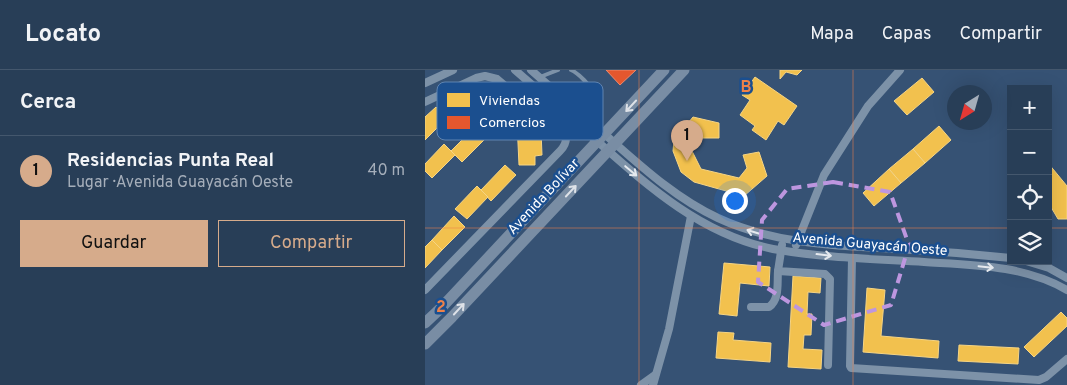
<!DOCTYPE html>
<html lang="es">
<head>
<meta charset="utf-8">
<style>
	body { margin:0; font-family:Overpass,sans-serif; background:#344961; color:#f1f3f6 }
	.controls { position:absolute; right:15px; top:15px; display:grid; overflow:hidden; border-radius:0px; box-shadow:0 5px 20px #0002 }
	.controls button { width:45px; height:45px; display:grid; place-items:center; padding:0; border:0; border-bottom:1px solid #44576d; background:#283e57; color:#f1f3f6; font:25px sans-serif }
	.compass { position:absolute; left:522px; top:15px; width:45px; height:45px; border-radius:50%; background:#283e57; box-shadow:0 5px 20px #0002; rotate:217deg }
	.you { position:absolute; left:309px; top:130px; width:18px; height:18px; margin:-12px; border:4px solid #fff; border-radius:50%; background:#1a73e8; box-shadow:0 0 0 8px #1a73e833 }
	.badge { display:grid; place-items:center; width:32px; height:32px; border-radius:50%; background:#d6ab8b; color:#111; font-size:16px; font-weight:700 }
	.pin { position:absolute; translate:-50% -41px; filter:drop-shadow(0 1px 2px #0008) }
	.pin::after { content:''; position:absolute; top:26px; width:18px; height:15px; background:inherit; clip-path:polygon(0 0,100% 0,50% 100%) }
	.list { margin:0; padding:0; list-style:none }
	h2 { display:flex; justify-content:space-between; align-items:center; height:65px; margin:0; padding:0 20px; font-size:21px }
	h2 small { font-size:16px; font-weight:400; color:#a5aeba }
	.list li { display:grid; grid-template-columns:32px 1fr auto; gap:15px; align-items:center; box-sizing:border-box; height:70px; padding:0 20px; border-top:1px solid #44576d }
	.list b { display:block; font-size:19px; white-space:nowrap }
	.list p { margin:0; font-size:16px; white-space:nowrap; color:#a5aeba }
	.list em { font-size:16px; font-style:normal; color:#a5aeba }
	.actions { display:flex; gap:10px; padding:15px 20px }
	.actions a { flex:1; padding:11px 0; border:1px solid #d6ab8b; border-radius:0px; text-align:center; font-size:18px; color:#d6ab8b }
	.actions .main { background:#d6ab8b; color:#111 }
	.icon { flex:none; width:28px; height:28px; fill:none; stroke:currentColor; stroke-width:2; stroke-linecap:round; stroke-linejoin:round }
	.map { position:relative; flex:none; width:642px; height:315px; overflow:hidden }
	header { display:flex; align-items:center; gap:30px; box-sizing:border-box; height:70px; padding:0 25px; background:#283e57; border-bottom:1px solid #44576d }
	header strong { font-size:24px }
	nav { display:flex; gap:28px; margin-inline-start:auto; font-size:18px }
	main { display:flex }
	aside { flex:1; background:#283e57 }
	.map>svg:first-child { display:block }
	.homes { fill:#f2c14e; stroke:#f6d483 }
	.shops { fill:#e4572e; stroke:#ec896d }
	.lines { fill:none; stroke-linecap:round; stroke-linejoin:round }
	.lane { stroke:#7d92a8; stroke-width:4 }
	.street { stroke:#7d92a8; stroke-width:8 }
	.secondary { stroke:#798da4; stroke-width:11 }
	.oneway { stroke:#dee2e8 }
	.oneway2 { stroke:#e5e9ee }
	.marked { fill:none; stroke:#bd96df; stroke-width:4; stroke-dasharray:10 6; stroke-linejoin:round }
	.grid { fill:none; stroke:#ee8249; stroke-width:1; stroke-opacity:0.55 }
	.labels { text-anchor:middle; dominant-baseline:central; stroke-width:5; stroke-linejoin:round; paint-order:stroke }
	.street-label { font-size:14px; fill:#fff; stroke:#1b4f8f }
	.key { fill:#1b4f8f; stroke:#5f84b1; stroke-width:1 }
	.key-label { font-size:14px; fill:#fff }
	.grid-label { font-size:16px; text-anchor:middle; font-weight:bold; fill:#ee8249; stroke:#1b4f8f; stroke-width:5; stroke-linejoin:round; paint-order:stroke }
</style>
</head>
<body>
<header>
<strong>Locato</strong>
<nav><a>Mapa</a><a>Capas</a><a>Compartir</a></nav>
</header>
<main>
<aside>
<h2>Cerca<small></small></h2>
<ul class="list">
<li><span class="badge">1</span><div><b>Residencias Punta Real</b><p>Lugar · Avenida Guayacán Oeste</p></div><em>40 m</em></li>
</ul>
<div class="actions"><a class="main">Guardar</a><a>Compartir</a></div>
</aside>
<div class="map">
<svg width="642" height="315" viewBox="0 0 642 315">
	<rect width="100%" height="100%" fill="#365274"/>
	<g class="homes">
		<polygon points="355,0 377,0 372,5 361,2 355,9"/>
		<polygon points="330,7 372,36 359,55 353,51 341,70 327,60 330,56 315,45 325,30 317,25"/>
		<polygon points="497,8 509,22 482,45 469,31"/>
		<polygon points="11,37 22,48 0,70 0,47"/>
		<polygon points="268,47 294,53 294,68 274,68 266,79 276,99 314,108 322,98 318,85 334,82 342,106 319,126 269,112 256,102 248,81 249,70"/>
		<polygon points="109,51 109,61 116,61 117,85 110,86 110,95 94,95 92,52"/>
		<polygon points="514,56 526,70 500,93 488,79"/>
		<polygon points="49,58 60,69 37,92 26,81"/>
		<polygon points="19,74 30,85 7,108 0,101 0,94"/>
		<polygon points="488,79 500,93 476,113 464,99"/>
		<polygon points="623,93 642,116 642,149 633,149 623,132"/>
		<polygon points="80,95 91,105 66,131 56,120"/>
		<polygon points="464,99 476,113 449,136 438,123"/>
		<polygon points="52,116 63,127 42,149 30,139"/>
		<polygon points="29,146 40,157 17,180 7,170"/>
		<polygon points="7,170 17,180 0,198 0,177"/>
		<polygon points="299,193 345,197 344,216 315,213 312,246 294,244"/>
		<polygon points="368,206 396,208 395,223 383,222 382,244 387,244 386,265 379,265 378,279 397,280 396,299 363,297"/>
		<polygon points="442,218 460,220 456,266 514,271 513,288 438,282"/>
		<polygon points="636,242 642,248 642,256 609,287 599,277"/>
		<polygon points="293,262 309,263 308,270 346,273 345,292 291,288"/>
		<polygon points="534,275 594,278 593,294 533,291"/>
	</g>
	<polygon class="shops" points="181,0 211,0 195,15"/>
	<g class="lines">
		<g class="lane">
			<path d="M 146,0 C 151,2 155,6 159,10 C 173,24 168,30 159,46"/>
			<polyline points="115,7 133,0"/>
		</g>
		<g class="street">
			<path d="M 90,0 C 118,24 145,48 173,72 C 225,118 278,165 348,179 C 398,188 449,189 499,192 C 548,195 599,195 642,220"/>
			<path d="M 106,0 C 132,23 158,45 184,68 C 218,98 252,129 293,148 C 349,174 412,176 472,179 C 510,181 548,184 586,188"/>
			<polyline points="0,13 28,0"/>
			<path d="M 0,32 L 51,8 L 60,6 L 72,9 L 141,68 C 141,74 139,77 135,81 L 0,220"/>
			<polyline points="357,175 353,201 400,204 405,209 403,295"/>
			<polyline points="371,175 399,105 443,36 475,0"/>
			<polyline points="427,188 425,296 426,298 614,310 621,307 642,289"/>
			<polyline points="601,191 624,198 642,208"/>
			<path d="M 326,237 L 344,237 C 355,229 352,213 353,201"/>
			<polyline points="216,315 230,305"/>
			<polyline points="228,315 244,259 266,146"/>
		</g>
		<g class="secondary">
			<polyline points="0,253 17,237 239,0"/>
			<polyline points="0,274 27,247 259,0"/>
		</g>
	</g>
	<defs><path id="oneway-shaft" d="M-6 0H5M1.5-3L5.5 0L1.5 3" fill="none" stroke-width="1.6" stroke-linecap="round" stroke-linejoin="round" transform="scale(1.25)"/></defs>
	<g class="oneway">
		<use href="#oneway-shaft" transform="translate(206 36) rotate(133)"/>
		<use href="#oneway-shaft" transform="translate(146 121) rotate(-47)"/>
		<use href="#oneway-shaft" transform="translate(34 239) rotate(-47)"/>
	</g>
	<g class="oneway2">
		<use href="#oneway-shaft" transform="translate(206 101) rotate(40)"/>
		<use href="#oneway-shaft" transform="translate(329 162) rotate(-163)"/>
		<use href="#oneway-shaft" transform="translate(399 185) rotate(7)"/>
		<use href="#oneway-shaft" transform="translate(561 197) rotate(6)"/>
	</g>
	<path class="marked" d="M 408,112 L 465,122 L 484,175 L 466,235 L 399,255 L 333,212 L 337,150 L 362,119 Z"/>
	<path class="grid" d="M 214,0 L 214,315M 428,0 L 428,315M 0,158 L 586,158M 623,158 L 642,158"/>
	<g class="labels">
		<g class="street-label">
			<text transform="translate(119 127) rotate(-47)">Avenida Bolívar</text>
			<text transform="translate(445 175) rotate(5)">Avenida Guayacán Oeste</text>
		</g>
	</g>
	<rect x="12" y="12" width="166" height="58" rx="8" class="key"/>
	<rect x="22" y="23" width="23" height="14" fill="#f2c14e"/>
	<rect x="22" y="46" width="23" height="13" fill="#e4572e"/>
	<g class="key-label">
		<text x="54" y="35">Viviendas</text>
		<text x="54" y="57">Comercios</text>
	</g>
	<g class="grid-label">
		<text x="321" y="22">B</text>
		<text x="16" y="242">2</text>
	</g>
</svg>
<div class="controls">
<button>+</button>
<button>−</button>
<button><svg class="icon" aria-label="locate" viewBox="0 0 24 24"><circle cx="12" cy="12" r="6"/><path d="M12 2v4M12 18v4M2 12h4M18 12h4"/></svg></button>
<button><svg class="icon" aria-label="layers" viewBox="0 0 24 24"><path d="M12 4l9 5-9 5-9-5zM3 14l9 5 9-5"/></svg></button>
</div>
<svg class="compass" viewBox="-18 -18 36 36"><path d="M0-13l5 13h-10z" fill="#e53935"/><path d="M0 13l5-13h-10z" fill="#a5aeba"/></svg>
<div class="you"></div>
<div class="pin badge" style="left:262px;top:91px">1</div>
</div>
</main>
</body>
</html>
